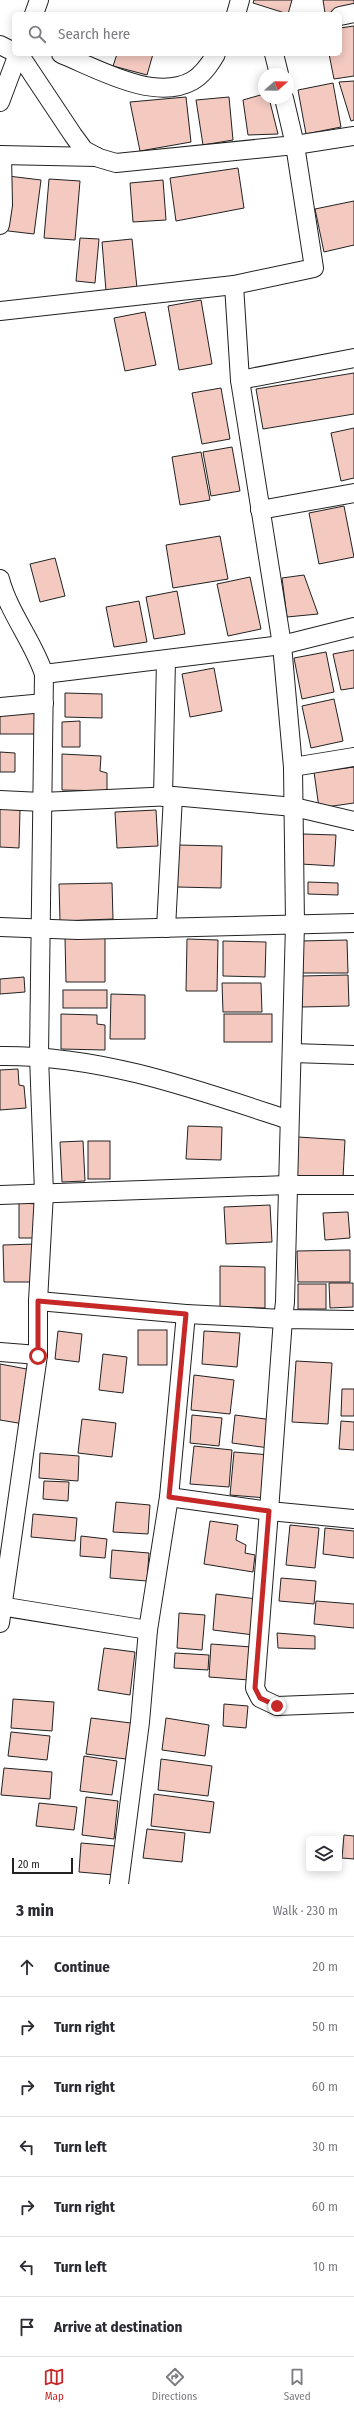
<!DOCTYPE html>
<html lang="en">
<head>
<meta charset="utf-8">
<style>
	body { margin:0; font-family:"Fira Sans Condensed",sans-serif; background:#f7f7f7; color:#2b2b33 }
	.controls { position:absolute; right:12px; bottom:12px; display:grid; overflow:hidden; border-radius:6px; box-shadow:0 2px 10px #0003 }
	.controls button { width:36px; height:36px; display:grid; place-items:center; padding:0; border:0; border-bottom:1px solid #e1e1e2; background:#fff; color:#2b2b33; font:20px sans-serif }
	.compass { position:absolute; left:258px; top:68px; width:36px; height:36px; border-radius:50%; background:#fff; box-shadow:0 2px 10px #0003; rotate:70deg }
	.scale { position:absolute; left:12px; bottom:10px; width:61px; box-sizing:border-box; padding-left:4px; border:2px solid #222; border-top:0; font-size:11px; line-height:14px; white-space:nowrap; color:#222; -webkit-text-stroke:3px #fff; paint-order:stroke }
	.stop { position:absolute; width:12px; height:12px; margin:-9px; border:3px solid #c62828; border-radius:50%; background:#fff }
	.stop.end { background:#c62828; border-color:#fff; box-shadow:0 1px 4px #0008 }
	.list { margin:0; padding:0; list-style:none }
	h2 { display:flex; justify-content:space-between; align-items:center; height:52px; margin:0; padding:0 16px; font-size:17px }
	h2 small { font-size:13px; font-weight:400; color:#7c7c81 }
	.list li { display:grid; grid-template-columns:26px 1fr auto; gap:12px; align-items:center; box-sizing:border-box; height:60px; padding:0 16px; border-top:1px solid #e1e1e2 }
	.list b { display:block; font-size:15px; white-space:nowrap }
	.list em { font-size:13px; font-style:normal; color:#7c7c81 }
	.icon { flex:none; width:22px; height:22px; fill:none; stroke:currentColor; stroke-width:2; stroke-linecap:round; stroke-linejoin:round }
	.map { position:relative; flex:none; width:354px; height:1884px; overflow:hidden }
	.search { position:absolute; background:#fff; box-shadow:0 2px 10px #0003; left:12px; right:12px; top:12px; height:44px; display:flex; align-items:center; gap:10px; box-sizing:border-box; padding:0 14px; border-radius:6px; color:#7c7c81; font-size:15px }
	.sheet { height:472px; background:#fff }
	nav { display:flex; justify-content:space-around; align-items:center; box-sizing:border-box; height:56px; border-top:1px solid #e1e1e2; background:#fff; font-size:11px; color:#7c7c81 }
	nav a { display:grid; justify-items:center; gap:2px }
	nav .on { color:#c62828 }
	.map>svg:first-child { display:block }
	.building { fill:#f3c9c0; stroke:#222 }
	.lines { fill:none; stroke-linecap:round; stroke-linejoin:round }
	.minor-casing { stroke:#222; stroke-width:20 }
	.minor { stroke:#fff; stroke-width:18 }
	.route { stroke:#c62828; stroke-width:5 }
</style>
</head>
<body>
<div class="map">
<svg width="354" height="1884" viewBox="0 0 354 1884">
	<rect width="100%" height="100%" fill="#fff"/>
	<g class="building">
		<polygon points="254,0 292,0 288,14 253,3"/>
		<polygon points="323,0 354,0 354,9 325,13"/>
		<polygon points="354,26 354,76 334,79 329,54 340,54 340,28"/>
		<polygon points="117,54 153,54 147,75 113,66"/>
		<polygon points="354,81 354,120 351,121 339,82"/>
		<polygon points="333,83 341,127 306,134 298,90"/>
		<polygon points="264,94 264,98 269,98 278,134 248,135 243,100"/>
		<polygon points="186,97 191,142 140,151 130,102"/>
		<polygon points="229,97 233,140 203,145 196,100"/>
		<polygon points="238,168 244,208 176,221 170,178"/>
		<polygon points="8,176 41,180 34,234 0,230"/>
		<polygon points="49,179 80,181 75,240 44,238"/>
		<polygon points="163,180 166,220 133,222 130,183"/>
		<polygon points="354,201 354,245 324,252 315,209"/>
		<polygon points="80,238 99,239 95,283 76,281"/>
		<polygon points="132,239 137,288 106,291 102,242"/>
		<polygon points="201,300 212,364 179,370 168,306"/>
		<polygon points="145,312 156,365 125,371 114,318"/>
		<polygon points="354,373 354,414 263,429 256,389"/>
		<polygon points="221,388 230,439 202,444 192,393"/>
		<polygon points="354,428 354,478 341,481 331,433"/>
		<polygon points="232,447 240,491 211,496 203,452"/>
		<polygon points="201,452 210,500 180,505 172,457"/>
		<polygon points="344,506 354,557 319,564 309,513"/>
		<polygon points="220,536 228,579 173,588 166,545"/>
		<polygon points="55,558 65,596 40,602 30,564"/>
		<polygon points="304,575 318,614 287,617 282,578"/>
		<polygon points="250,577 261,629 228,636 217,584"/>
		<polygon points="177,591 185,634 154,639 146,597"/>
		<polygon points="139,601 147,642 114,647 106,607"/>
		<polygon points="354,650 354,688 341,690 333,654"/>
		<polygon points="326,652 334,692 302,699 294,658"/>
		<polygon points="214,668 222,711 190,717 182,674"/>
		<polygon points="65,693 102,694 102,718 65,717"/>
		<polygon points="334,699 343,741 311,748 302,706"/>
		<polygon points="0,711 38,712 38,734 0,734"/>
		<polygon points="80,721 80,747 62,747 62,722"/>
		<polygon points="0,752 15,753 15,772 0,772"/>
		<polygon points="62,754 101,756 100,771 107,773 107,791 62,790"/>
		<polygon points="354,767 354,803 319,808 314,772"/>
		<polygon points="0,809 20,810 19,848 0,847"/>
		<polygon points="156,810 158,846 117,848 115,812"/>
		<polygon points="303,834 336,835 334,866 301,864"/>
		<polygon points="178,845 222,846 221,888 177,887"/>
		<polygon points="308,882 338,883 338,895 308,894"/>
		<polygon points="112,883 113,919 60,921 59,884"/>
		<polygon points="65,938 105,938 105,982 66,982"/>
		<polygon points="187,939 218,940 217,991 186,991"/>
		<polygon points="347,940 348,973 300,973 300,941"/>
		<polygon points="223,941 266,942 265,977 223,976"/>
		<polygon points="348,975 349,1006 302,1007 301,976"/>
		<polygon points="24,977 25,992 0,994 0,979"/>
		<polygon points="222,983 261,983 262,1012 223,1012"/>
		<rect x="63" y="990" width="44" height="18"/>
		<polygon points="111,994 145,995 145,1039 110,1039"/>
		<polygon points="61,1014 97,1015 97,1024 105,1025 105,1050 61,1049"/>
		<rect x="224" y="1014" width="48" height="28"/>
		<polygon points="18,1069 19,1085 24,1086 26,1108 0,1110 0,1070"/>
		<polygon points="188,1126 222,1127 221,1160 186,1159"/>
		<polygon points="298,1137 345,1140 343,1178 296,1176"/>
		<polygon points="83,1141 85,1181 62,1182 60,1142"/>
		<rect x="88" y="1141" width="22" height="38"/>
		<polygon points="19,1203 38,1204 38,1238 19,1238"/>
		<polygon points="270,1205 272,1242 226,1244 224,1207"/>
		<polygon points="348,1212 350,1238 325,1240 323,1213"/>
		<polygon points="36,1244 37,1282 4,1282 3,1245"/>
		<polygon points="350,1250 350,1282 298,1282 297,1251"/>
		<polygon points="220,1266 265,1267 265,1308 220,1307"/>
		<polygon points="329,1283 353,1283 353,1307 330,1308"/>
		<rect x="298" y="1284" width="28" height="25"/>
		<rect x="138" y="1330" width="29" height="35"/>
		<polygon points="58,1331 82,1334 79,1362 55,1359"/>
		<polygon points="204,1331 240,1333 237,1367 202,1364"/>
		<polygon points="103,1354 127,1357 123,1393 99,1390"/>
		<polygon points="296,1361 332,1363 328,1424 292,1422"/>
		<polygon points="0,1364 32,1370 24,1424 0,1420"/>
		<polygon points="194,1375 234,1380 230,1414 191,1410"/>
		<polygon points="342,1389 354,1389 354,1416 341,1416"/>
		<polygon points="192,1415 222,1418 219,1446 190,1443"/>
		<polygon points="235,1415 273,1420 269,1448 232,1443"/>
		<polygon points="82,1419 116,1423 112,1457 78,1453"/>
		<polygon points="341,1421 354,1422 354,1450 339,1449"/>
		<polygon points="194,1446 232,1450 229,1487 190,1484"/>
		<polygon points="234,1452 270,1455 266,1498 230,1495"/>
		<polygon points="40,1453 79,1456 78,1481 39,1478"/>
		<polygon points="44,1481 69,1482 68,1501 43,1499"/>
		<polygon points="116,1502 150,1505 148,1534 113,1532"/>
		<polygon points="33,1514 77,1518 75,1541 31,1537"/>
		<polygon points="210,1521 238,1525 236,1540 246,1545 245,1553 255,1555 253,1572 204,1564"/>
		<polygon points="290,1525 319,1528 315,1568 286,1565"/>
		<polygon points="325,1528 354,1531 354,1558 323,1554"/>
		<polygon points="81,1536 107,1539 105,1558 80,1556"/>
		<polygon points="112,1550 149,1553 147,1581 110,1578"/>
		<polygon points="281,1578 316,1581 314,1604 279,1601"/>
		<polygon points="216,1594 257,1599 254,1635 213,1630"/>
		<polygon points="316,1601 354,1604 354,1628 314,1624"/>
		<polygon points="179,1613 205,1615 202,1650 177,1648"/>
		<polygon points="277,1633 315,1636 315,1649 278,1648"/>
		<polygon points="211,1644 252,1647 249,1680 209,1677"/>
		<polygon points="104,1648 135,1652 130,1695 98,1690"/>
		<polygon points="175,1653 209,1655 208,1670 174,1668"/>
		<polygon points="13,1699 54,1702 52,1731 11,1728"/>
		<polygon points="224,1704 248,1706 246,1728 223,1726"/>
		<polygon points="91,1718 131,1723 126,1759 86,1754"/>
		<polygon points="166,1718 209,1725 205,1756 162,1750"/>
		<polygon points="11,1732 50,1736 47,1760 8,1756"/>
		<polygon points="84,1756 117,1761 112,1795 80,1791"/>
		<polygon points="161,1759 212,1766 208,1796 158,1790"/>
		<polygon points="4,1768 52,1772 50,1799 1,1795"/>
		<polygon points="154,1794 214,1802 210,1833 151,1826"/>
		<polygon points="86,1797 118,1801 114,1839 82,1835"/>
		<polygon points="39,1803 77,1807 74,1830 36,1826"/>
		<polygon points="147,1829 185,1833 182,1862 143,1858"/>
		<polygon points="344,1835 354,1836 354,1859 342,1858"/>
		<polygon points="81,1843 116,1846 114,1875 79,1872"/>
	</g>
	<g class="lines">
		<g class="minor-casing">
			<g id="minor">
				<polyline points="34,14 39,0"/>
				<polyline points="236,14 240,0"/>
				<polyline points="340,16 354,13"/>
				<polyline points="0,45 14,52"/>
				<polyline points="19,54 73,135 84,150 99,158 116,163 295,145 284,98"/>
				<path d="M 61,54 C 96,68 154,102 192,81 C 203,75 210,64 216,54"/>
				<polyline points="274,54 279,74"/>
				<polyline points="0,102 18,54"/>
				<polyline points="0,155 97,157"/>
				<polyline points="0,225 3,205 2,155"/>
				<polyline points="0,311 234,285 314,268 295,145 354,136"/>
				<polyline points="240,380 354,358"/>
				<polyline points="260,510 354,493"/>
				<path d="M 0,579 C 9,613 33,641 44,674 L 39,1056 L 44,1193 L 38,1301 L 38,1355 L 0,1623"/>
				<polyline points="44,674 282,645 354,627"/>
				<polyline points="0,707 44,703"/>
				<polyline points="293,767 354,757"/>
				<polyline points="163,797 166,660"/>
				<polyline points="0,800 42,802 173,796 294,807 354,821"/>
				<polyline points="0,927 78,930 354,923"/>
				<polyline points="166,928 173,796"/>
				<polyline points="292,1053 354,1055"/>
				<path d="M 0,1056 C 101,1055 195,1089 289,1120"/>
				<polyline points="0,1195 287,1185 354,1185"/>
				<polyline points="38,1301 186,1314"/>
				<polyline points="354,1320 283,1319 269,1511 354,1519"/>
				<polyline points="0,1352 38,1355"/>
				<polyline points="169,1497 186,1314 283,1319 285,1302 295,924 293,767 282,645 240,380 234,285"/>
				<polyline points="0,1606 148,1630"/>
				<polyline points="119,1884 140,1722 148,1630 169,1497 269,1511 255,1688 260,1698 277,1706 354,1703"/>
			</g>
		</g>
		<use href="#minor" class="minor"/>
	</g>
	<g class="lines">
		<polyline class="route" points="38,1356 38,1301 186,1314 169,1497 269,1511 255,1688 260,1698 277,1706"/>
	</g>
</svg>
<div class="controls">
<button><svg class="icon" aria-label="layers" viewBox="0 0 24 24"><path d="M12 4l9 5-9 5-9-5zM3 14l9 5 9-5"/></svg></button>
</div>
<svg class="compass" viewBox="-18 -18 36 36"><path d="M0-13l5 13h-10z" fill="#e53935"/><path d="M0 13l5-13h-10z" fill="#7c7c81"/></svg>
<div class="scale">20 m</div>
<div class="stop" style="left:38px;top:1356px"></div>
<div class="stop end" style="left:277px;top:1706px"></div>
<div class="search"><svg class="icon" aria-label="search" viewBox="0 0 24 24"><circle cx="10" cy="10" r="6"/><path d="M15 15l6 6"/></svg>Search here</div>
</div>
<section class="sheet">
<h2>3 min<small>Walk · 230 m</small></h2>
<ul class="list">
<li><svg class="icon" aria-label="ahead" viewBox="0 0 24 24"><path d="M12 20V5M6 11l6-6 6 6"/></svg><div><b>Continue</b></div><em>20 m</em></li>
<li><svg class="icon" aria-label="right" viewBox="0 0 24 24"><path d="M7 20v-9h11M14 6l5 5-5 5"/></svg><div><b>Turn right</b></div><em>50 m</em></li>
<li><svg class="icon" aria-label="right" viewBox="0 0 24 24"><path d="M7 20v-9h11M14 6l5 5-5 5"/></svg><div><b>Turn right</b></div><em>60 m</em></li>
<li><svg class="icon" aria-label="left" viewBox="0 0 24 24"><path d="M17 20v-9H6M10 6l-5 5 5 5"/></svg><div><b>Turn left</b></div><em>30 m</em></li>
<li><svg class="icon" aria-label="right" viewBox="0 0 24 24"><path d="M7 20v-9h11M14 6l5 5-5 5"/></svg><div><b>Turn right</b></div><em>60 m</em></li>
<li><svg class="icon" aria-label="left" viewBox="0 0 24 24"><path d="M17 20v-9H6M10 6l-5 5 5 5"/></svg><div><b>Turn left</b></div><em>10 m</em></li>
<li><svg class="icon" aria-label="arrive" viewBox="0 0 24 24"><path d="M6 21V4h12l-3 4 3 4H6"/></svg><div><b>Arrive at destination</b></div></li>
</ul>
</section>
<nav>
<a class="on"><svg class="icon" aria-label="map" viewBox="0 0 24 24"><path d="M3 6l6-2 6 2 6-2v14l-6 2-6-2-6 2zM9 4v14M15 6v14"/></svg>Map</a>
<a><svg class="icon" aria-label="directions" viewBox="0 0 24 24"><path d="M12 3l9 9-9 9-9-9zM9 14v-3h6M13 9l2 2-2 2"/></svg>Directions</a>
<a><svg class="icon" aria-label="saved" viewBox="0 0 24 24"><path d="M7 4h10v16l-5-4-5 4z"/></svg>Saved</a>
</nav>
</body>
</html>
